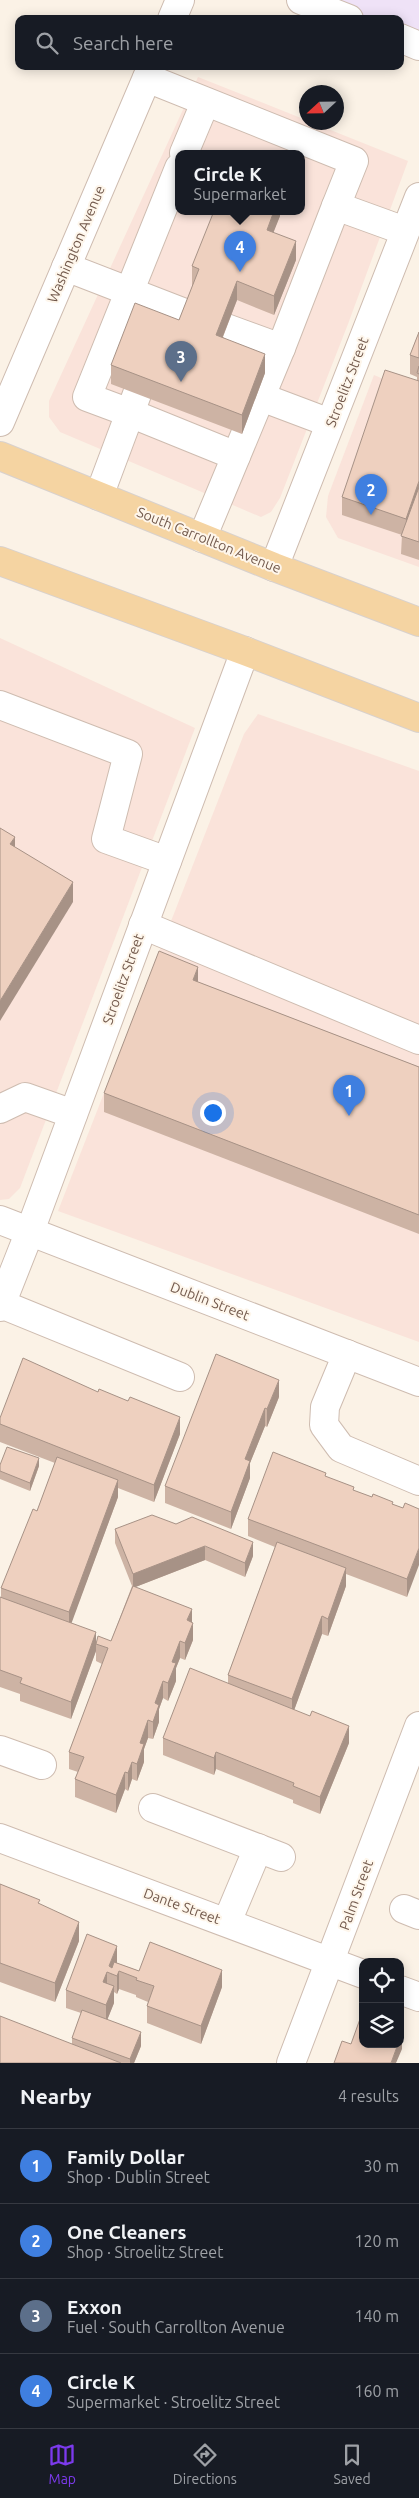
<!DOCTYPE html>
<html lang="en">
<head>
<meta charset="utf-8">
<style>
	body { margin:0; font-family:Ubuntu,sans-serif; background:#20242c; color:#f1f3f6 }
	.controls { position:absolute; right:15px; bottom:15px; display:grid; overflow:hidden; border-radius:10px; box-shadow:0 2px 12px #0003 }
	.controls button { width:45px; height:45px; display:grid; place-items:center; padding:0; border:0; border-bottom:1px solid #363941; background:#171b24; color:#f1f3f6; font:25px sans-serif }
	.compass { position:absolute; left:299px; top:85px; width:45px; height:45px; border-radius:50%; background:#171b24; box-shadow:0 2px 12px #0003; rotate:248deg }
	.you { position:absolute; left:212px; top:1112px; width:18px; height:18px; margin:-12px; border:4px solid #fff; border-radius:50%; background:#1a73e8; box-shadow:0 0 0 8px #1a73e833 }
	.badge { display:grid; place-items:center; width:32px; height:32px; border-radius:50%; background:#7c3aed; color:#fff; font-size:16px; font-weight:700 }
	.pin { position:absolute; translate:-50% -41px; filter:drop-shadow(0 1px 2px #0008) }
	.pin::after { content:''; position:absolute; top:26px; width:18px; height:15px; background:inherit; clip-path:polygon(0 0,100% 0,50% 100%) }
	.popup { position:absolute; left:175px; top:150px; width:130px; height:65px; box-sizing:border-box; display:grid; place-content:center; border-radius:10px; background:#171b24; filter:drop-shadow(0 1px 4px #0005); font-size:16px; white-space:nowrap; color:#9ea1a6 }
	.popup b { font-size:19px; color:#f1f3f6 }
	.popup::after { content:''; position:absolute; left:50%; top:100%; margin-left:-10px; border:10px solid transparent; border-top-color:#171b24 }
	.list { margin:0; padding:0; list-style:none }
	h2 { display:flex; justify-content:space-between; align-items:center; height:65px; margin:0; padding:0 20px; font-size:21px }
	h2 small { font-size:16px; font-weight:400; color:#9ea1a6 }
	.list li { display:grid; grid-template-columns:32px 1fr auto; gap:15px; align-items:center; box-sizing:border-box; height:75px; padding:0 20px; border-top:1px solid #363941 }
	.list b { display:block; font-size:19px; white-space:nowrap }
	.list p { margin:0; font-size:16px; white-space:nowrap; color:#9ea1a6 }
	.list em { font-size:16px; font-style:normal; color:#9ea1a6 }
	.icon { flex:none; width:28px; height:28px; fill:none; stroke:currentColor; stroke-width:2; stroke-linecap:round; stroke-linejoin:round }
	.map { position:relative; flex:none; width:419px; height:2063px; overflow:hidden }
	.search { position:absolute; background:#171b24; box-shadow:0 2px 12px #0003; left:15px; right:15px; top:15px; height:55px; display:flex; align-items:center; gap:12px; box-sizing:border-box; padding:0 18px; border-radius:10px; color:#9ea1a6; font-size:19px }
	.sheet { height:365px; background:#171b24 }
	nav { display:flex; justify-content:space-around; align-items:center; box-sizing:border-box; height:70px; border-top:1px solid #363941; background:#171b24; font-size:14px; color:#9ea1a6 }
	nav a { display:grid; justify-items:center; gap:2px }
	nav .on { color:#7c3aed }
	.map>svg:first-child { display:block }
	.commercial { fill:#fae3da; fill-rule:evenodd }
	.education { fill:#efe2f7 }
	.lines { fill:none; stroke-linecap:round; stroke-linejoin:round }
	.minor-casing { stroke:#cebcb0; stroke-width:30 }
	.major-casing { stroke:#d8d1cd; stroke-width:30 }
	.minor { stroke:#fff; stroke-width:28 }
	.major { stroke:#f5d4a2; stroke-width:28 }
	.wall { fill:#cdb3a4 }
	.shaded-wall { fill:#a79286 }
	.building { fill:#eed0bf; stroke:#a79286 }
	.labels { text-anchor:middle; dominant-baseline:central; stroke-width:4; stroke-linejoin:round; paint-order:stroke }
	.street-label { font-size:14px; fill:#72594c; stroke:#fef6eb }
</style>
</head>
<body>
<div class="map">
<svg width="419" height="2063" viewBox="0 0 419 2063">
	<rect width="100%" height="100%" fill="#fbf2e6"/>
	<g class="commercial">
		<path d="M 198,77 L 306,120 L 306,122 L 313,123 L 408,161 L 348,324 L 280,498 L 271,512 L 261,517 L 60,432 L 49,417 L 49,401 ZM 179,153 L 301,153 L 301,211 L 179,211 Z"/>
		<polygon points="374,375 419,394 419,567 338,538 326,517 328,496"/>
		<polygon points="0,638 195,728 20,1188 9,1199 0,1200"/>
		<polygon points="258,714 419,771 419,1342 58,1211 244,734"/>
	</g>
	<polygon class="education" points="288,0 419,0 419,50 400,43 400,19 337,19"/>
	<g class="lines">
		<g class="minor-casing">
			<g id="minor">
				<polyline points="301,0 349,19"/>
				<polyline points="172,19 180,0"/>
				<polyline points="400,38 419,46"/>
				<polyline points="147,78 354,161 336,206 405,231"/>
				<polyline points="184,153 205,103"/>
				<polyline points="66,267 190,315"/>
				<polyline points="226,328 281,348"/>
				<polyline points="137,394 130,413 87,397 179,168"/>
				<polyline points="261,397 330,423"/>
				<polyline points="0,422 152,66"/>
				<polyline points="99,496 130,413 236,456"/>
				<polyline points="202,538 281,348 336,206"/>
				<polyline points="274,567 419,197"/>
				<polyline points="0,705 128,754 106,839 167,861"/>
				<polyline points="143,925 419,1040"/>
				<polyline points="0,1109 25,1097 73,1114"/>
				<polyline points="0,1220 419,1382"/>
				<polyline points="1,1304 180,1377"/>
				<polyline points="0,1307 30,1231 245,651"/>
				<polyline points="347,1354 325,1407 324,1425 341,1448 419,1481"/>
				<polyline points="0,1750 42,1765"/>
				<polyline points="153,1808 281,1857"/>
				<polyline points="0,1838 363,1974"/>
				<polyline points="404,1909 419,1915"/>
				<polyline points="227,1922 258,1848"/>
				<polyline points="400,1990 419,1997"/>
				<polyline points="291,2063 419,1726"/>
			</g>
		</g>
		<g class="major-casing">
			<g id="major">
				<polyline points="0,456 274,567 419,622"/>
				<polyline points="0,561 245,651 419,718"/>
			</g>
		</g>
		<use href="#minor" class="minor"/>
		<use href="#major" class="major"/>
	</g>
	<g class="wall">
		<polygon points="280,211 280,216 273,232 296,260 274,315 237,300 223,337 265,373 242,434 111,384 111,365 179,320 193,285 192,285 192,266"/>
		<polygon points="419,332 419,560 401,554 402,535 342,515 342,497 417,380 417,377 410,374 410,355"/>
		<polygon points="198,982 419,1067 419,1234 104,1112 104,1093"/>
		<polygon points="279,1397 267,1427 265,1426 250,1463 250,1478 231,1529 165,1503 165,1486"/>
		<polygon points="0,1418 180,1434 154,1502 118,1488 118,1497 71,1623 96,1642 111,1641 132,1586 115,1543 115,1529 253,1556 245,1577 205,1560 135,1587 192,1622 193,1640 185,1660 180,1658 176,1668 176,1681 168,1701 163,1698 159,1709 159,1722 153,1739 148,1738 144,1749 144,1762 137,1781 132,1779 128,1791 125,1789 116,1813 75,1797 75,1779 78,1772 69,1769 69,1752 102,1664 96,1661 96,1651 71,1719 20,1701 20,1694 0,1687 0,1597 1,1598 1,1588 37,1511 55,1463 0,1442"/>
		<polygon points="0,1465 39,1466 30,1491 0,1479"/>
		<polygon points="326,1477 354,1491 403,1508 419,1509 407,1597 346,1574 346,1586 328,1636 322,1634 294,1710 349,1743 320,1814 293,1803 293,1800 216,1769 214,1775 163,1755 163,1738 228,1683 228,1675 275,1547 248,1536 248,1519"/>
		<polygon points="0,1884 40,1904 79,1941 55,2002 0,1982"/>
		<polygon points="117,1963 139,1971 222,1987 201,2044 147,2023 147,2006 148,2002 136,1997 136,1995 119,1989 117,1994 114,1992 114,2003 107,2020 141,2046 134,2063 0,2063 72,2044 72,2038 81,2013 66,2008 66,1990"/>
	</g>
	<g class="shaded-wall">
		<polygon points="274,211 280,211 280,216 267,249 267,230"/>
		<polygon points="296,241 296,260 274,315 274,296"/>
		<polygon points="237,281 237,300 216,354 216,335"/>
		<polygon points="265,354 265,373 242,434 242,415"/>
		<polygon points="419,481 419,498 406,536 406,519"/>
		<polygon points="15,837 15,856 10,844"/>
		<polygon points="73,882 73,902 0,1021 0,1001"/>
		<polygon points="198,967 198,986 193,980"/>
		<polygon points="279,1380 279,1397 267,1427 267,1409"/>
		<polygon points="265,1408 265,1426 250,1463 250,1478 231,1529 231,1512 245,1459"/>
		<polygon points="180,1417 180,1434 154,1502 154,1485"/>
		<polygon points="39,1458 39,1466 30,1491 30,1483"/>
		<polygon points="118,1480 118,1497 69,1630 69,1612"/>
		<polygon points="253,1542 253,1556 245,1577 245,1563"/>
		<polygon points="205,1546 205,1560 133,1588 133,1574"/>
		<polygon points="419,1548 419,1565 407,1597 407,1579"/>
		<polygon points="346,1568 346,1586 328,1636 328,1619"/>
		<polygon points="192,1609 192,1626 193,1623 193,1640 185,1660 185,1643 187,1620"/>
		<polygon points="322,1616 322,1634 292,1716 292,1699"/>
		<polygon points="96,1632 96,1651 71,1719 71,1702"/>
		<polygon points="180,1641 180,1658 176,1668 176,1681 168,1701 168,1683 172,1662"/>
		<polygon points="163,1681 163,1698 159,1709 159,1722 153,1739 153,1722 155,1703"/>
		<polygon points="148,1720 148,1738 144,1749 144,1762 137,1781 137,1764 140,1743"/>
		<polygon points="349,1726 349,1743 320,1814 320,1797"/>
		<polygon points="216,1752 216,1769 214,1775 214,1758"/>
		<polygon points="132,1762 132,1779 128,1791 128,1773"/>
		<polygon points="125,1772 125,1789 116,1813 116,1795"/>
		<polygon points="79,1922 79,1941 55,2002 55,1983"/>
		<polygon points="117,1946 117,1963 112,1975 109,1966"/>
		<polygon points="222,1970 222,1987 201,2044 201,2026"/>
		<polygon points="119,1971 119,1989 117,1994 117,1976"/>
		<polygon points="107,1972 107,1990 103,1982"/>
		<polygon points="114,1986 114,2003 106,2023 106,2005"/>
		<polygon points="141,2032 141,2046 134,2063 130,2063 130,2059"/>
		<polygon points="402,2035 402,2049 396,2063 391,2063 398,2044 400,2044 400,2039"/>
	</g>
	<g class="building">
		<polygon points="214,211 274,211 267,230 296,241 274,296 237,281 216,335 265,354 242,415 111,365 135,303 179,320 199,269 192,266"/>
		<polygon points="419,332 419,358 410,355"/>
		<polygon points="419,366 419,374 417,373"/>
		<polygon points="385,370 419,381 419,481 406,519 342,497"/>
		<polygon points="419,487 419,542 401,536"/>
		<polygon points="0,828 15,837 10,844 73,882 0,1001"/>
		<polygon points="159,951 198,967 193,980 419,1067 419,1215 104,1093"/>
		<polygon points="216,1354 279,1380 267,1409 265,1408 245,1459 250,1461 231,1512 165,1486"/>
		<polygon points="23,1358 98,1392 99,1389 128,1401 130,1397 180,1417 154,1485 0,1424 0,1418"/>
		<polygon points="7,1447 39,1458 30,1483 0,1471 0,1465"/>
		<polygon points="273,1452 326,1473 325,1476 354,1487 353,1490 372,1497 373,1494 393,1502 392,1504 403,1508 405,1503 419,1509 419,1548 407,1579 248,1519"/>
		<polygon points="57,1457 118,1480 69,1612 1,1588 33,1509 37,1511"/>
		<polygon points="152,1515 176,1524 192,1517 253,1542 245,1563 205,1546 133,1574 115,1529"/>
		<polygon points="277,1542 346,1568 328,1619 322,1616 292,1699 228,1675"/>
		<polygon points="133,1586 192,1609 187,1620 193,1623 185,1643 180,1641 172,1662 176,1663 168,1683 163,1681 155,1703 159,1705 153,1722 148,1720 140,1743 144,1744 137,1764 132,1762 128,1773 125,1772 116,1795 75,1779 84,1757 69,1752 108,1648 96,1644 98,1636 111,1641"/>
		<polygon points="0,1597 96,1632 71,1702 20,1683 22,1678 0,1670"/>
		<polygon points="190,1668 310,1716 312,1711 349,1726 320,1797 293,1786 294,1783 216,1752 214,1758 163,1738"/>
		<polygon points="0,1884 40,1900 38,1903 79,1922 55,1983 0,1963"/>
		<polygon points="87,1934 117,1946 109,1966 112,1968 114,1962 139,1971 150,1942 222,1970 201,2026 147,2006 154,1986 136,1980 137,1978 119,1971 117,1976 107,1972 103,1982 114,1986 106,2005 66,1990"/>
		<polygon points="82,2010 141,2032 130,2059 72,2038"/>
		<polygon points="0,2016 121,2063 0,2063"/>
		<polygon points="360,2019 363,2020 363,2044 398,2044 391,2063 334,2063 342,2041 351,2044"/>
	</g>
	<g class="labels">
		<g class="street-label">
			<text transform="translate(76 244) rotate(-67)">Washington Avenue</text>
			<text transform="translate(347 382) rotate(-69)">Stroelitz Street</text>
			<text transform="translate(209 540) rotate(22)">South Carrollton Avenue</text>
			<text transform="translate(123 979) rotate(-70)">Stroelitz Street</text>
			<text transform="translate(210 1301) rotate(21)">Dublin Street</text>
			<text transform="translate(356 1895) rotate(-70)">Palm Street</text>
			<text transform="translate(182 1906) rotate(20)">Dante Street</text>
		</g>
	</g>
</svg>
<div class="controls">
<button><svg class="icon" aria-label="locate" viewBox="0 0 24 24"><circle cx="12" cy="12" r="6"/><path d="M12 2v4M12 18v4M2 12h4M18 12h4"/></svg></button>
<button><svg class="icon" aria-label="layers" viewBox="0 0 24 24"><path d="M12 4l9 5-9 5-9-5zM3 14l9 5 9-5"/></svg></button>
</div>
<svg class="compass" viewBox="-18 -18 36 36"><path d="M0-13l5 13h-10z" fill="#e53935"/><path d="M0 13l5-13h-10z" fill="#9ea1a6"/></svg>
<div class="you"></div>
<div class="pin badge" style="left:349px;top:1116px;background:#3f7fe0">1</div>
<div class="pin badge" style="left:371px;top:515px;background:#3f7fe0">2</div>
<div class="pin badge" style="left:181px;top:382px;background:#5c6f8a">3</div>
<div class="pin badge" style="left:240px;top:272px;background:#3f7fe0">4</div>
<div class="popup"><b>Circle K</b>Supermarket</div>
<div class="search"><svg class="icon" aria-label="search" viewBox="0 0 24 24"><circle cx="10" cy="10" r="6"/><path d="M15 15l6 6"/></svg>Search here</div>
</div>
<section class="sheet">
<h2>Nearby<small>4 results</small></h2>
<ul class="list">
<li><span class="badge" style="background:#3f7fe0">1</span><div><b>Family Dollar</b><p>Shop · Dublin Street</p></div><em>30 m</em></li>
<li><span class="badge" style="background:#3f7fe0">2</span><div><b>One Cleaners</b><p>Shop · Stroelitz Street</p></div><em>120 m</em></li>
<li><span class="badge" style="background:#5c6f8a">3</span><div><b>Exxon</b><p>Fuel · South Carrollton Avenue</p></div><em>140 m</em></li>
<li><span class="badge" style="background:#3f7fe0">4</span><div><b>Circle K</b><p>Supermarket · Stroelitz Street</p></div><em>160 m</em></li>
</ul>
</section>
<nav>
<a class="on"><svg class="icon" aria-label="map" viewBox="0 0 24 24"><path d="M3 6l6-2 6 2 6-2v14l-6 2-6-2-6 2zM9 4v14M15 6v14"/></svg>Map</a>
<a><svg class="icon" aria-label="directions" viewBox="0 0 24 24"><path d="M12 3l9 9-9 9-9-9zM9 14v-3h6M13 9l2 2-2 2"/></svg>Directions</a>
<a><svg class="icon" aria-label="saved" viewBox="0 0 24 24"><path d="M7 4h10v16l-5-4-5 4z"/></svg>Saved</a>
</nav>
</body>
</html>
